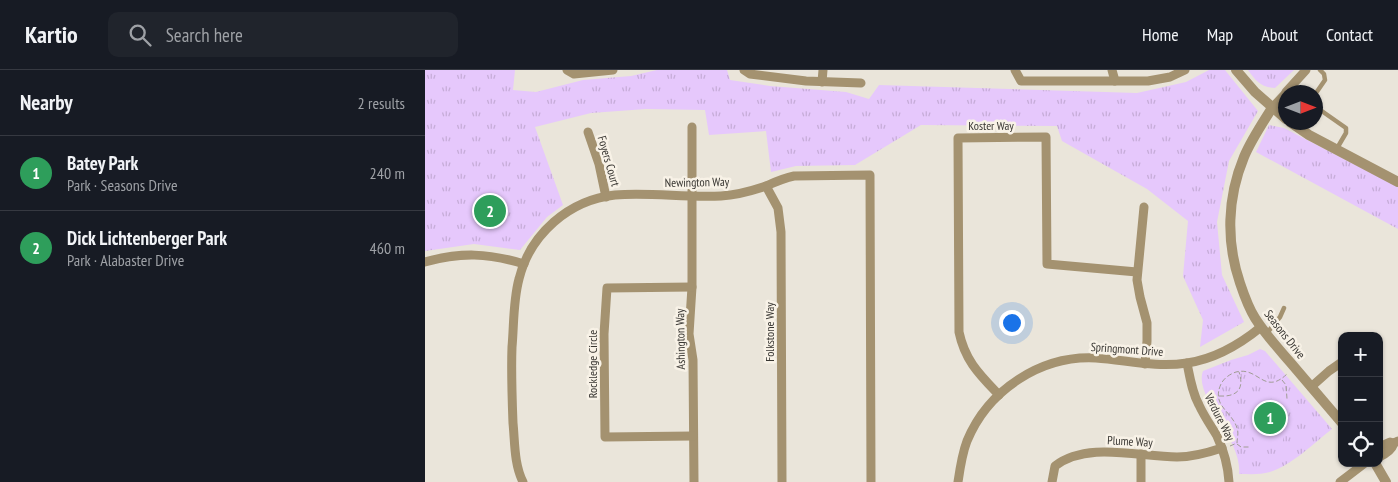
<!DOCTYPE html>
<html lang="en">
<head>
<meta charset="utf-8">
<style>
	body { margin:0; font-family:"PT Sans Narrow",sans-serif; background:#20242c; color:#f1f3f6 }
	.controls { position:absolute; right:15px; bottom:15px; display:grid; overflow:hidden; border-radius:10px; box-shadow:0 1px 4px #0004 }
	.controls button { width:45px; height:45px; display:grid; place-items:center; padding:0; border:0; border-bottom:1px solid #363941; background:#171b24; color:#f1f3f6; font:25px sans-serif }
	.compass { position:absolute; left:853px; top:15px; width:45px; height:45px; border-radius:50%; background:#171b24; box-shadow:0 1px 4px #0004; rotate:90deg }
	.you { position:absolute; left:586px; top:252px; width:18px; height:18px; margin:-12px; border:4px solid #fff; border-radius:50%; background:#1a73e8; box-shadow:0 0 0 8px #1a73e833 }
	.badge { display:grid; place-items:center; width:32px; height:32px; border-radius:50%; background:#0b8043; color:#fff; font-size:16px; font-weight:700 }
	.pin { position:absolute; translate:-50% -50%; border:2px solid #fff; box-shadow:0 1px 5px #0006 }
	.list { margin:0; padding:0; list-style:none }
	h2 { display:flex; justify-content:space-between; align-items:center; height:65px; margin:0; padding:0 20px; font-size:21px }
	h2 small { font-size:16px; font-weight:400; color:#9ea1a6 }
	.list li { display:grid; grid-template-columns:32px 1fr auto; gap:15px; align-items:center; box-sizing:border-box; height:75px; padding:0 20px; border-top:1px solid #363941 }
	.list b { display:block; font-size:19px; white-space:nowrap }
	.list p { margin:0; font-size:16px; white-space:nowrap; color:#9ea1a6 }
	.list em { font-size:16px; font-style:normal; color:#9ea1a6 }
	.icon { flex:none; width:28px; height:28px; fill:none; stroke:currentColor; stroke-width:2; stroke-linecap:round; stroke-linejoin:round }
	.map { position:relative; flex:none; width:973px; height:412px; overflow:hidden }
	header { display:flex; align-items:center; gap:30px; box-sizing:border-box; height:70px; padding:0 25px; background:#171b24; border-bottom:1px solid #363941 }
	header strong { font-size:24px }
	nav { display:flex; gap:28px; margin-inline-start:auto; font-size:18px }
	.search { width:350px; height:45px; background:#20242c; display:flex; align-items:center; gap:12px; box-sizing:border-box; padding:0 18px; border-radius:10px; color:#9ea1a6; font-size:19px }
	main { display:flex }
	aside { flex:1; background:#171b24 }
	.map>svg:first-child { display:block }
	.grass { fill:url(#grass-tufts) }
	.garden { fill:#e6c8fc }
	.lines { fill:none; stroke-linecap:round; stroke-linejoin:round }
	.path { stroke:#a09c94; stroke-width:1; stroke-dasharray:5 2.5; stroke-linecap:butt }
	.service { stroke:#a49270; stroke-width:4.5 }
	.minor { stroke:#a49270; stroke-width:9 }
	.tertiary { stroke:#a49270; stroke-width:10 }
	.labels { text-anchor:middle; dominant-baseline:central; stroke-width:5; stroke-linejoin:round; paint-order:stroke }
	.street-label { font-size:12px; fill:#383632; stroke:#f8f2e7 }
</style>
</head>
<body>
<header>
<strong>Kartio</strong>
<div class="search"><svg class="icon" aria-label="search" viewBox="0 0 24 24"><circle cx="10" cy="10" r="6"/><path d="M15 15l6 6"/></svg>Search here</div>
<nav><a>Home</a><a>Map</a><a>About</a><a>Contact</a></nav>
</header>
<main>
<aside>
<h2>Nearby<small>2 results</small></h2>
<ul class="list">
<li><span class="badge" style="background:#2e9e5b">1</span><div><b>Batey Park</b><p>Park · Seasons Drive</p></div><em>240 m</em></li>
<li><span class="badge" style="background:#2e9e5b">2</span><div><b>Dick Lichtenberger Park</b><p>Park · Alabaster Drive</p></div><em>460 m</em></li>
</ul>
</aside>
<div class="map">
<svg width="973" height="412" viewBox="0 0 973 412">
	<defs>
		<pattern id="grass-tufts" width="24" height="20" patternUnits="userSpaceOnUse" patternTransform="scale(1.25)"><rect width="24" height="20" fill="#e6c8fc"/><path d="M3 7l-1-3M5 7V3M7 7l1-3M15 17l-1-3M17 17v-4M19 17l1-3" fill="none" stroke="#c6acd8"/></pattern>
	</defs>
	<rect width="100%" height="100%" fill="#eae5da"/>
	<g class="grass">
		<polygon points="0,0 90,0 88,20 111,22 158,10 206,6 232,0 302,0 305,10 345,16 421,22 444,29 454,15 712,23 761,12 784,0 800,0 833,41 804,91 792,152 797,205 819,252 775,277 778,250 758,206 763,151 722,119 637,71 632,56 496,55 430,95 371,96 346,102 341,61 284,65 280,40 221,39 166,43 110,57 138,135 122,147 95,180 49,174 0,181"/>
		<path d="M 823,0 L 869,0 L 850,18 C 835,17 831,11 823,0 Z"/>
		<polygon points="844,55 859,58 973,117 973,159 831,82"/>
		<path d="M 835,279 L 840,281 L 907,359 C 889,373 867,395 845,402 C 835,405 824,404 814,404 C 818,370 768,326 778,301 L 806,290 L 823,285 Z"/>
	</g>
	<g class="garden">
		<rect x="829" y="329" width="29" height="14"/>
		<rect x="829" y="346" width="29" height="13"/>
		<rect x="829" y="363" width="29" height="14"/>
	</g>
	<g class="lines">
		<g class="path">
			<polyline points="857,310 861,315 862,329"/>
			<path d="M 794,326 C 811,327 820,320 814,302"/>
			<polyline points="812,374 816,377 826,377"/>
			<path d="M 805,376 L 812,373 C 812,369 814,363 812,358 C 807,341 786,336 796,314 C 799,308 805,304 811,302 C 834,296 839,327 863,303"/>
		</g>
		<g class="service">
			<polyline points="891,23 900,10 899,4 895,0"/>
			<polyline points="891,37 921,58 921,63 911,80"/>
			<polyline points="842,263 855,247 859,238"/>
		</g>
		<g class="minor">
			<polyline points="142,0 149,4 188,0"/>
			<polyline points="319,0 325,4 381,11 436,13"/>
			<polyline points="590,0 596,11 723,11 745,7 760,0"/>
			<polyline points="687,0 690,11"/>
			<polyline points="397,12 398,0"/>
			<polyline points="861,22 881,0"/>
			<polyline points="847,38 861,23"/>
			<polyline points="267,57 267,217 264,264 268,290 269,412"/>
			<polyline points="163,62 174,94 181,127"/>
			<polyline points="341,116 353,138 356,162 357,412"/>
			<polyline points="719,137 712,210 715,227 722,253 722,271 720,294"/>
			<path d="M 0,192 C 36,182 63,183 99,194"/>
			<polyline points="267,217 182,218 179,264 180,367 268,366"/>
			<path d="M 762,293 C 765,308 767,322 774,335 C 779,346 786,356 792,366 C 799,381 803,396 804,412"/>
			<polyline points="886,317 904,301 917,292"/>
			<path d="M 574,325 C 555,305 540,291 534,262 L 533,68 L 621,67 L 622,194 L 712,202"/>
			<polyline points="954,377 965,372 969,373 973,371"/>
			<polyline points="716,384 716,412"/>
			<path d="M 954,387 C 961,384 967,380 969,373"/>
			<path d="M 98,412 C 89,394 90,373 88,353 C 87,327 86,302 87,277 C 89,255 88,231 94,209 C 105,164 144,130 190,125 C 225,122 261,128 296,126 C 312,125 326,121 341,116 C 350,112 359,108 369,106 L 445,105 L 446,412"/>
			<path d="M 533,412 C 535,398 537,384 542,371 C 563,320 616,285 671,288 C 701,290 731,298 762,293 C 790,289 814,275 836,257"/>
			<path d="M 627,412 L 630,396 C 662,371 714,387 752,387 C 767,387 782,383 797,378"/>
			<polyline points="915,412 940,393"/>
		</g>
		<g class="tertiary">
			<polyline points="811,0 830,22 861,49"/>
			<path d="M 847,38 C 837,54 826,70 819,87 C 802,128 801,172 815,213 C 819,225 823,237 830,248 C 840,264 853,278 865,292 C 883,313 900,333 917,353"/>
			<polyline points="865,52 884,65 973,112"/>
			<polyline points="950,393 961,412"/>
		</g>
	</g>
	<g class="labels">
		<g class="street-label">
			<text x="566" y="55">Koster Way</text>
			<text transform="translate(184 91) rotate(74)">Foyers Court</text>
			<text transform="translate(272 112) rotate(-1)">Newington Way</text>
			<text transform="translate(344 262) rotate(-90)">Folkstone Way</text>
			<text transform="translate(860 264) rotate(52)">Seasons Drive</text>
			<text transform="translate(255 269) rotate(-91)">Ashington Way</text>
			<text transform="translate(702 279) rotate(4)">Springmont Drive</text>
			<text transform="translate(167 294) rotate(-90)">Rockledge Circle</text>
			<text transform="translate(795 347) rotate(63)">Verdure Way</text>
			<text transform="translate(705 371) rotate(3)">Plume Way</text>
		</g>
	</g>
</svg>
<div class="controls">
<button>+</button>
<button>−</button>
<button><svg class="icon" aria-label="locate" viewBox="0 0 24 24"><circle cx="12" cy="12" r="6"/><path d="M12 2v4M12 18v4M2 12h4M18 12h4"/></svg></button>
</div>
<svg class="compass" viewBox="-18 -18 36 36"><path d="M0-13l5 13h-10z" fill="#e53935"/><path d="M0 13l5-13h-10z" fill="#9ea1a6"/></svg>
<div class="you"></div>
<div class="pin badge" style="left:845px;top:348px;background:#2e9e5b">1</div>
<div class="pin badge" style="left:65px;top:141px;background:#2e9e5b">2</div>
</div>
</main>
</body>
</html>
